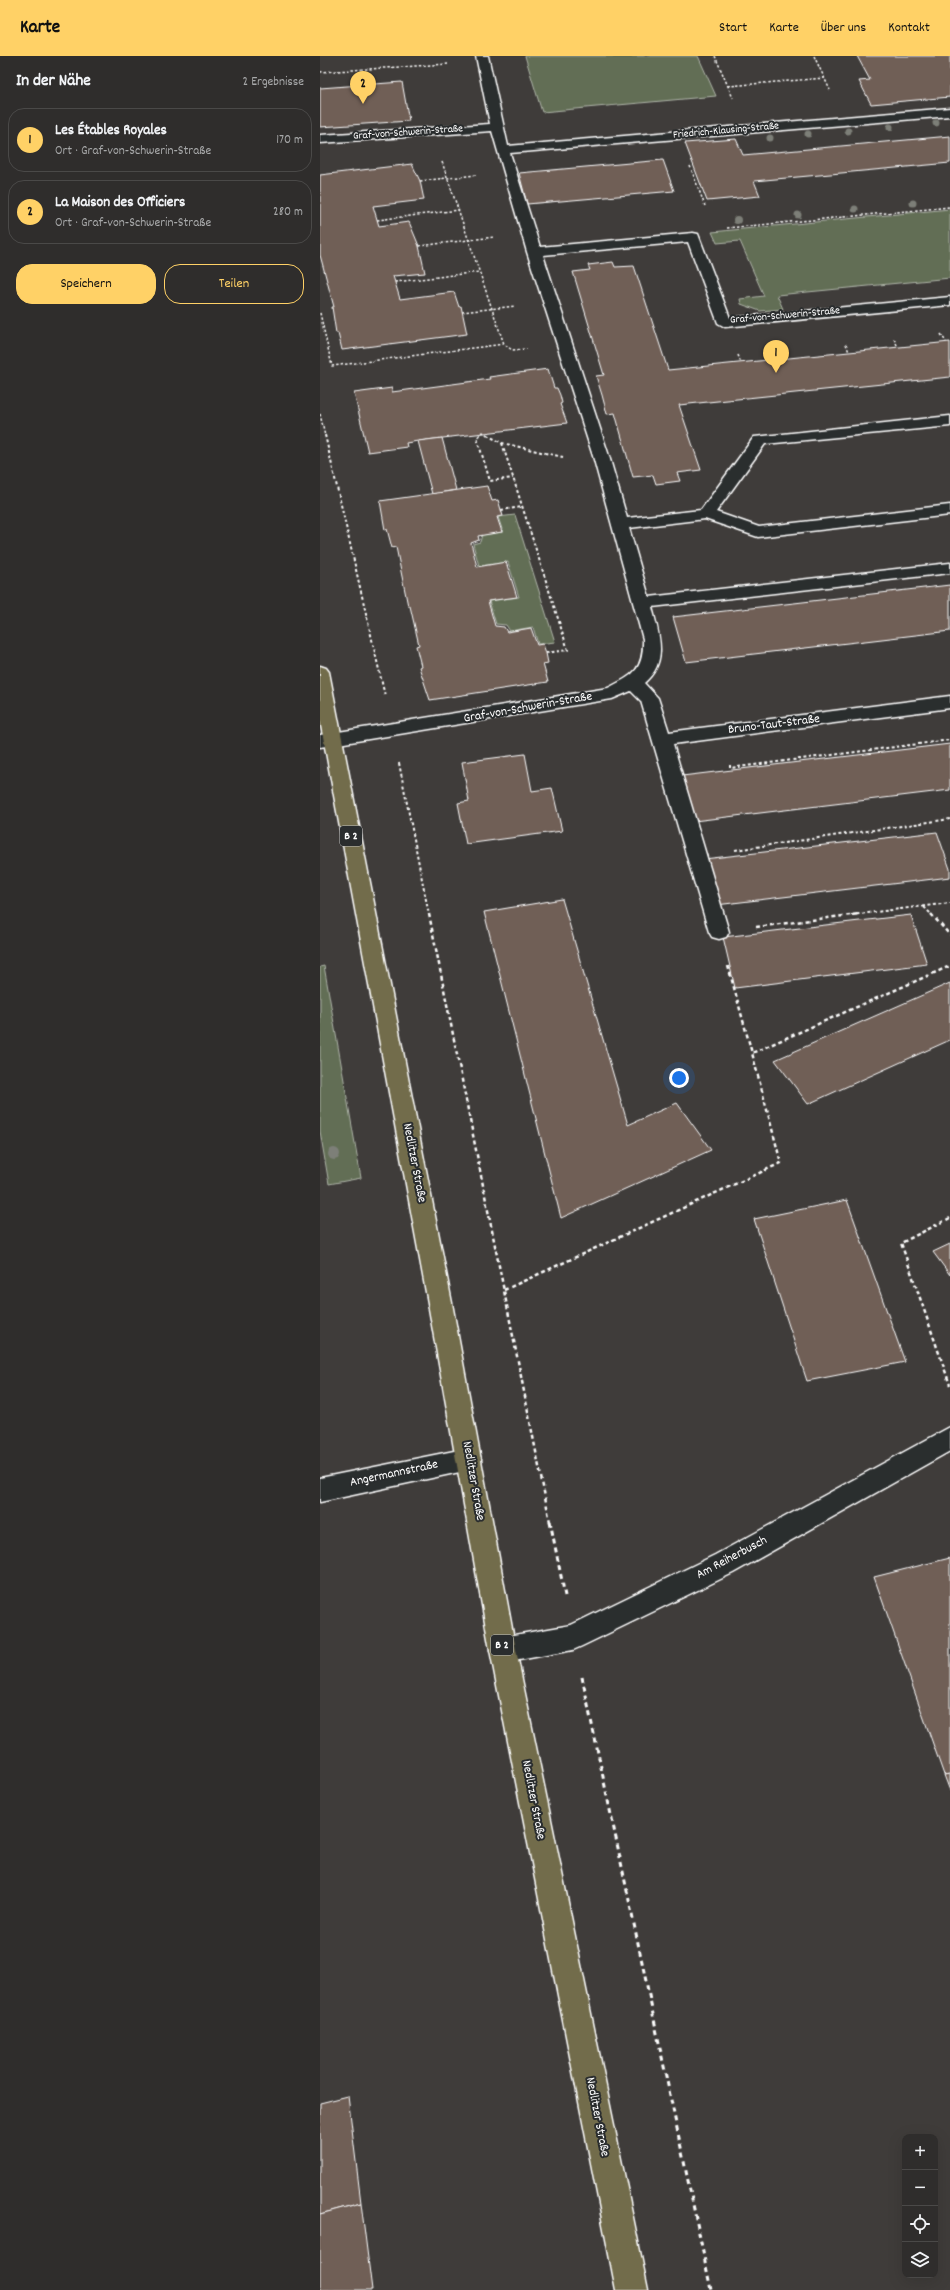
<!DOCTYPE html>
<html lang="de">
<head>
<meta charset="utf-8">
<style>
	body { margin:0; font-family:Dekko,sans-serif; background:#3b3938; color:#f1f3f6 }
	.controls { position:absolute; right:12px; bottom:12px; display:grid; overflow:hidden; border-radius:8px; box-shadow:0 4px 16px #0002 }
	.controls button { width:36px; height:36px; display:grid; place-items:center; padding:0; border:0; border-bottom:1px solid #4a4948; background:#2f2d2c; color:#f1f3f6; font:20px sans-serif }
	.you { position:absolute; left:359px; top:1022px; width:14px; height:14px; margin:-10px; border:3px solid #fff; border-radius:50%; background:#1a73e8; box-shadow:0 0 0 6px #1a73e833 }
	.badge { display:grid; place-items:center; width:26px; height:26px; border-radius:50%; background:#ffd166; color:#111; font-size:13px; font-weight:700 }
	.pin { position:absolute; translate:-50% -33px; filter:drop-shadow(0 1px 2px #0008) }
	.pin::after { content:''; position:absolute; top:21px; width:14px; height:12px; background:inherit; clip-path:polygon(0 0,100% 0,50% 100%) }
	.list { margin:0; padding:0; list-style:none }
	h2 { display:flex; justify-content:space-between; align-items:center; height:52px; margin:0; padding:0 16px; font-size:17px }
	h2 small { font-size:13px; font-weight:400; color:#a7a8a9 }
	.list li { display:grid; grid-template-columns:26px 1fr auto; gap:12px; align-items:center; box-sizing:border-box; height:64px; margin:0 8px 8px; padding:0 8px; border:1px solid #4a4948; border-radius:16px }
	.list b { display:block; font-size:15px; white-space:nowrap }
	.list p { margin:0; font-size:13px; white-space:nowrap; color:#a7a8a9 }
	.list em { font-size:13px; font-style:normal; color:#a7a8a9 }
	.actions { display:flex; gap:8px; padding:12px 16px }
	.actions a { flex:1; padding:9px 0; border:1px solid #ffd166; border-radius:16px; text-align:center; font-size:14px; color:#ffd166 }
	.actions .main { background:#ffd166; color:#111 }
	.icon { flex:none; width:22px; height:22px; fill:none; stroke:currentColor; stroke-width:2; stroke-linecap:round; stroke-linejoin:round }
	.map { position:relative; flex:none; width:630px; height:2234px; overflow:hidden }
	header { display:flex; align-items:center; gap:24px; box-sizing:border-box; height:56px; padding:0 20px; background:#ffd166; color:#111 }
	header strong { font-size:19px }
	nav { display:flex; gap:22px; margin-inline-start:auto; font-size:14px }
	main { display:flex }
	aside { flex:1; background:#2f2d2c }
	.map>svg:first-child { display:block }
	.green { fill:#626e55; stroke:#b0b6aa }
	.building { fill:#6f5e57; stroke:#fff }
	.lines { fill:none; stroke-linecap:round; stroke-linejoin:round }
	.minor-casing { stroke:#fff; stroke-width:3 }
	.major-casing { stroke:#fff; stroke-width:3 }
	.path-far3 { stroke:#fff; stroke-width:1.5; stroke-dasharray:2.5 2; stroke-linecap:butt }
	.path-far2 { stroke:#fff; stroke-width:2; stroke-dasharray:3 2.5; stroke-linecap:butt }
	.path-far1 { stroke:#fff; stroke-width:2.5; stroke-dasharray:4 3; stroke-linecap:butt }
	.path { stroke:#fff; stroke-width:3; stroke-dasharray:5 4; stroke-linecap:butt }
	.minor { fill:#2a2d2e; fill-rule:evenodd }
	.major { fill:#726c4b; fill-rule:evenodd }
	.tree { fill:#7d7f78 }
	.labels { text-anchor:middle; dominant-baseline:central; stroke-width:4; stroke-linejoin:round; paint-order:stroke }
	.far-street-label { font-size:11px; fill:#fff; stroke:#2a2d2e }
	.shield { fill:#2a2d2e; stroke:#bfc0c0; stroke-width:1 }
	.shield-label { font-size:12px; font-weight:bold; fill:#fff }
	.street-label { font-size:13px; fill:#fff; stroke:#2a2d2e }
</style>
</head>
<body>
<header>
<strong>Karte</strong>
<nav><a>Start</a><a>Karte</a><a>Über uns</a><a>Kontakt</a></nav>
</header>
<main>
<aside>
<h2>In der Nähe<small>2 Ergebnisse</small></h2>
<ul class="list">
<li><span class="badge">1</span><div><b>Les Étables Royales</b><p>Ort · Graf-von-Schwerin-Straße</p></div><em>170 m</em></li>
<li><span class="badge">2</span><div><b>La Maison des Officiers</b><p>Ort · Graf-von-Schwerin-Straße</p></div><em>280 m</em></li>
</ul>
<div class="actions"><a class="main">Speichern</a><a>Teilen</a></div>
</aside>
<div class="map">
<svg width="630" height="2234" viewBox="0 0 630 2234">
	<rect width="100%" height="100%" fill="#3f3c3a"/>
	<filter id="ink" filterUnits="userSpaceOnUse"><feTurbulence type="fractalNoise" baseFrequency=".025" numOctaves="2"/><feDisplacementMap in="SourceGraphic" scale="8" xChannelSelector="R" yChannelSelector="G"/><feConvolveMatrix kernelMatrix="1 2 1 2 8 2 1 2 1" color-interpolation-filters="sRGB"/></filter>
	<g filter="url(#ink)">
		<g class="green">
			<polygon points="205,0 378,0 396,40 222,56"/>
			<polygon points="630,153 630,222 457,239 463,253 440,255 421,248 420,243 444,240 420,185 397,187 392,176"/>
			<polygon points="195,459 235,586 218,588 213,571 190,575 186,569 176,568 169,545 199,541 188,506 159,510 153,488 160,486 162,479 183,476 178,461"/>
			<polygon points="4,910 41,1122 9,1128 0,1075 0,911"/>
		</g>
		<g class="building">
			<polygon points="537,0 630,0 630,41 551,48 539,25 550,24"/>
			<polygon points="82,26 89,65 0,71 0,32"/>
			<polygon points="630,80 630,107 434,125 440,140 387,145 365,87 416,83 423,99"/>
			<polygon points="343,104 354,135 207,148 199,117"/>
			<polygon points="92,108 100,125 104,144 53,150 59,170 89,166 99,190 105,217 73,220 80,243 134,236 139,251 141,250 147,278 22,294 18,277 16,277 12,251 14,251 0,199 0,119"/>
			<polygon points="293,206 295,211 314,210 348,314 630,286 630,321 359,349 381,414 357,417 360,425 336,428 333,419 313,421 295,357 287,358 282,339 276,320 284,319 253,216 270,214 268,209"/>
			<polygon points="228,313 234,332 237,332 240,339 242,347 240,348 247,367 98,385 86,387 87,391 48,396 34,337 72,332 72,336 170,323 169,321"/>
			<polygon points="122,382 136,434 112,438 98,385"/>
			<polygon points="167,430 172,445 178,444 183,460 177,461 182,476 158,480 159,484 151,487 157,511 186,506 197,541 168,545 175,570 184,571 187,576 211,572 217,589 223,588 226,597 228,607 223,608 228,626 110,644 99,611 101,610 96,590 99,589 90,550 88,550 76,491 72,492 67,473 65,474 60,445"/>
			<polygon points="630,529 630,575 366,606 353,561"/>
			<polygon points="630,688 630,734 374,765 362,720"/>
			<polygon points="205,698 212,735 232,732 242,775 146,788 138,747 149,745 142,706"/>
			<polygon points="617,776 630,813 630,821 396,849 384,803"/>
			<polygon points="242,843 308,1069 357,1047 391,1094 241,1162 164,856"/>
			<polygon points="591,859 607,908 415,932 403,881"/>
			<polygon points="630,927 630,984 488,1048 455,1004"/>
			<polygon points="527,1144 585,1306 487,1325 434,1163"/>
			<polygon points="630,1188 630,1219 613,1196"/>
			<polygon points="630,1502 630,1718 624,1719 554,1521"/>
			<polygon points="630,1718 630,1735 624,1719"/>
			<polygon points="28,2040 41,2147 0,2158 0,2047"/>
			<polygon points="41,2147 52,2234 0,2234 0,2158"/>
		</g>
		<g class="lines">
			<g class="minor-casing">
				<g id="minor">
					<path d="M 156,0 L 168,0 L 188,90 L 630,52 L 630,60 L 190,97 L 220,191 L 373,177 L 378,178 L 410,262 L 630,241 L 630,249 L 405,271 L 398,267 L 368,186 L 223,199 L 289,400 L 307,462 L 381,454 L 434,381 L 630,360 L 630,370 L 445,388 L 396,456 L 439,471 L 630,449 L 630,459 L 438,481 L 385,463 L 309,472 L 329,541 L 630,507 L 630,517 L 332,551 C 339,579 349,606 324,627 L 338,642 L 349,676 L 630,640 L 630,652 L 353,688 L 409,876 L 406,881 L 399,883 L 392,881 L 389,876 L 321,645 L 311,635 L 292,643 L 0,691 L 0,679 L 288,632 C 314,619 324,614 323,583 L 273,400 L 207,196 L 172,75 L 0,87 L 0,79 L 170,68 Z"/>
					<polygon points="630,1371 630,1395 413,1517 262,1590 253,1594 183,1607 174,1603 170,1594 174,1585 183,1581 251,1569 395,1499"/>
					<polygon points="149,1392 158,1395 161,1403 158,1411 149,1414 0,1446 0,1422"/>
				</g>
			</g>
			<g class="major-casing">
				<polygon id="major" points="0,610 6,612 9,616 132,1247 196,1594 328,2234 296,2234 170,1594 108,1247 0,664"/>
			</g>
			<g class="path-far3">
				<polyline points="395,0 413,42"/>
				<polyline points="494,0 510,34"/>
				<polyline points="0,16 128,8"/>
				<polyline points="408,30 505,22"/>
				<polyline points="122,106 184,288"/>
				<polyline points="370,110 385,150"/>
				<polyline points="100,125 156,119"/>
				<polyline points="57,164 139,154"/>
				<polyline points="407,172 630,151"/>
				<polyline points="99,190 174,181"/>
				<polyline points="75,226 159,216"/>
				<polyline points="142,256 195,250"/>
				<polyline points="0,257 12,310 184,288 192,294 207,293"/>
				<polyline points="621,278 626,286"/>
				<polyline points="574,283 578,291"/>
				<polyline points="526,288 529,296"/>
				<polyline points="447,296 450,303"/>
				<polyline points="418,299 421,307"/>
				<polyline points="0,358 5,380"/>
				<polyline points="159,380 163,376 169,380"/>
			</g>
			<g class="path-far2">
				<polyline points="5,379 65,640"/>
				<polyline points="160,379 157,382 170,425 193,422"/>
				<polyline points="167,379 182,387 243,401"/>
				<polyline points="182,387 248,594 226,597"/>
				<polyline points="181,454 202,451"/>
				<polyline points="79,707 109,859"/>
				<polyline points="410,709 410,712 630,684"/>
				<polyline points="415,794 630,763"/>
				<polyline points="604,851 612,859"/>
				<polyline points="531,859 630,847"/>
			</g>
			<g class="path-far1">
				<polyline points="109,858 230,1466"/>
				<polyline points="611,858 630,879"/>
				<polyline points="436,871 539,858"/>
				<polyline points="408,910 432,997 630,910"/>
				<polyline points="630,1162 581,1187 630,1329"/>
				<polyline points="184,1234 461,1107 432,997"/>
			</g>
			<g class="path">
				<polyline points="230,1465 245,1540"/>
				<polyline points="262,1621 391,2234"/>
			</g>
			<use href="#minor" class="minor"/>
			<use href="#major" class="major"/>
		</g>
		<g class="tree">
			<circle cx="616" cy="67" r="3.5"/>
			<circle cx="570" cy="71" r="3.5"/>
			<circle cx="528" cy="75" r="3.5"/>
			<circle cx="488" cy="78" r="3.5"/>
			<circle cx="450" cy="82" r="3.5"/>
			<circle cx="593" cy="147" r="3.5"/>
			<circle cx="535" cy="153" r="3.5"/>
			<circle cx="478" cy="159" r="3.5"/>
			<circle cx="417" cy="164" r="4"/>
			<circle cx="14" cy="1098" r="6"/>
		</g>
	</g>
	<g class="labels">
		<g class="far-street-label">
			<text transform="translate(406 75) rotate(-5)">Friedrich-Klausing-Straße</text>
			<text transform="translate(88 77) rotate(-4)">Graf-von-Schwerin-Straße</text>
			<text transform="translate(465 260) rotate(-5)">Graf-von-Schwerin-Straße</text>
		</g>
		<g class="shield">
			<rect x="20" y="770" width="22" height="20" rx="3"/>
			<rect x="171" y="1579" width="22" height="20" rx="3"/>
		</g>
		<g class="shield-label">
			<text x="31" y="780">B 2</text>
			<text x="182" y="1589">B 2</text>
		</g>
		<g class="street-label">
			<text transform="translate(208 652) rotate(-10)">Graf-von-Schwerin-Straße</text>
			<text transform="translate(454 669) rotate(-7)">Bruno-Taut-Straße</text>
			<text transform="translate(94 1107) rotate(79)">Nedlitzer Straße</text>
			<text transform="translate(74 1418) rotate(-12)">Angermannstraße</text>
			<text transform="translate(153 1425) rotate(80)">Nedlitzer Straße</text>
			<text transform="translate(412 1502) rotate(-28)">Am Reiherbusch</text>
			<text transform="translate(213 1744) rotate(79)">Nedlitzer Straße</text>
			<text transform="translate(277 2061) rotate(79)">Nedlitzer Straße</text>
		</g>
	</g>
</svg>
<div class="controls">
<button>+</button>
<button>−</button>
<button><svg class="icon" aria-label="locate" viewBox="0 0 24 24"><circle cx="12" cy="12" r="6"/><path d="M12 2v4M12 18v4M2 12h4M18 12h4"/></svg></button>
<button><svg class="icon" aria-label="layers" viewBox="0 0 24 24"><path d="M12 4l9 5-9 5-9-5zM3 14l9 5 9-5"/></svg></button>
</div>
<div class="you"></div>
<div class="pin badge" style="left:456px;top:317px">1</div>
<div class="pin badge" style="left:43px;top:48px">2</div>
</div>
</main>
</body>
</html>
